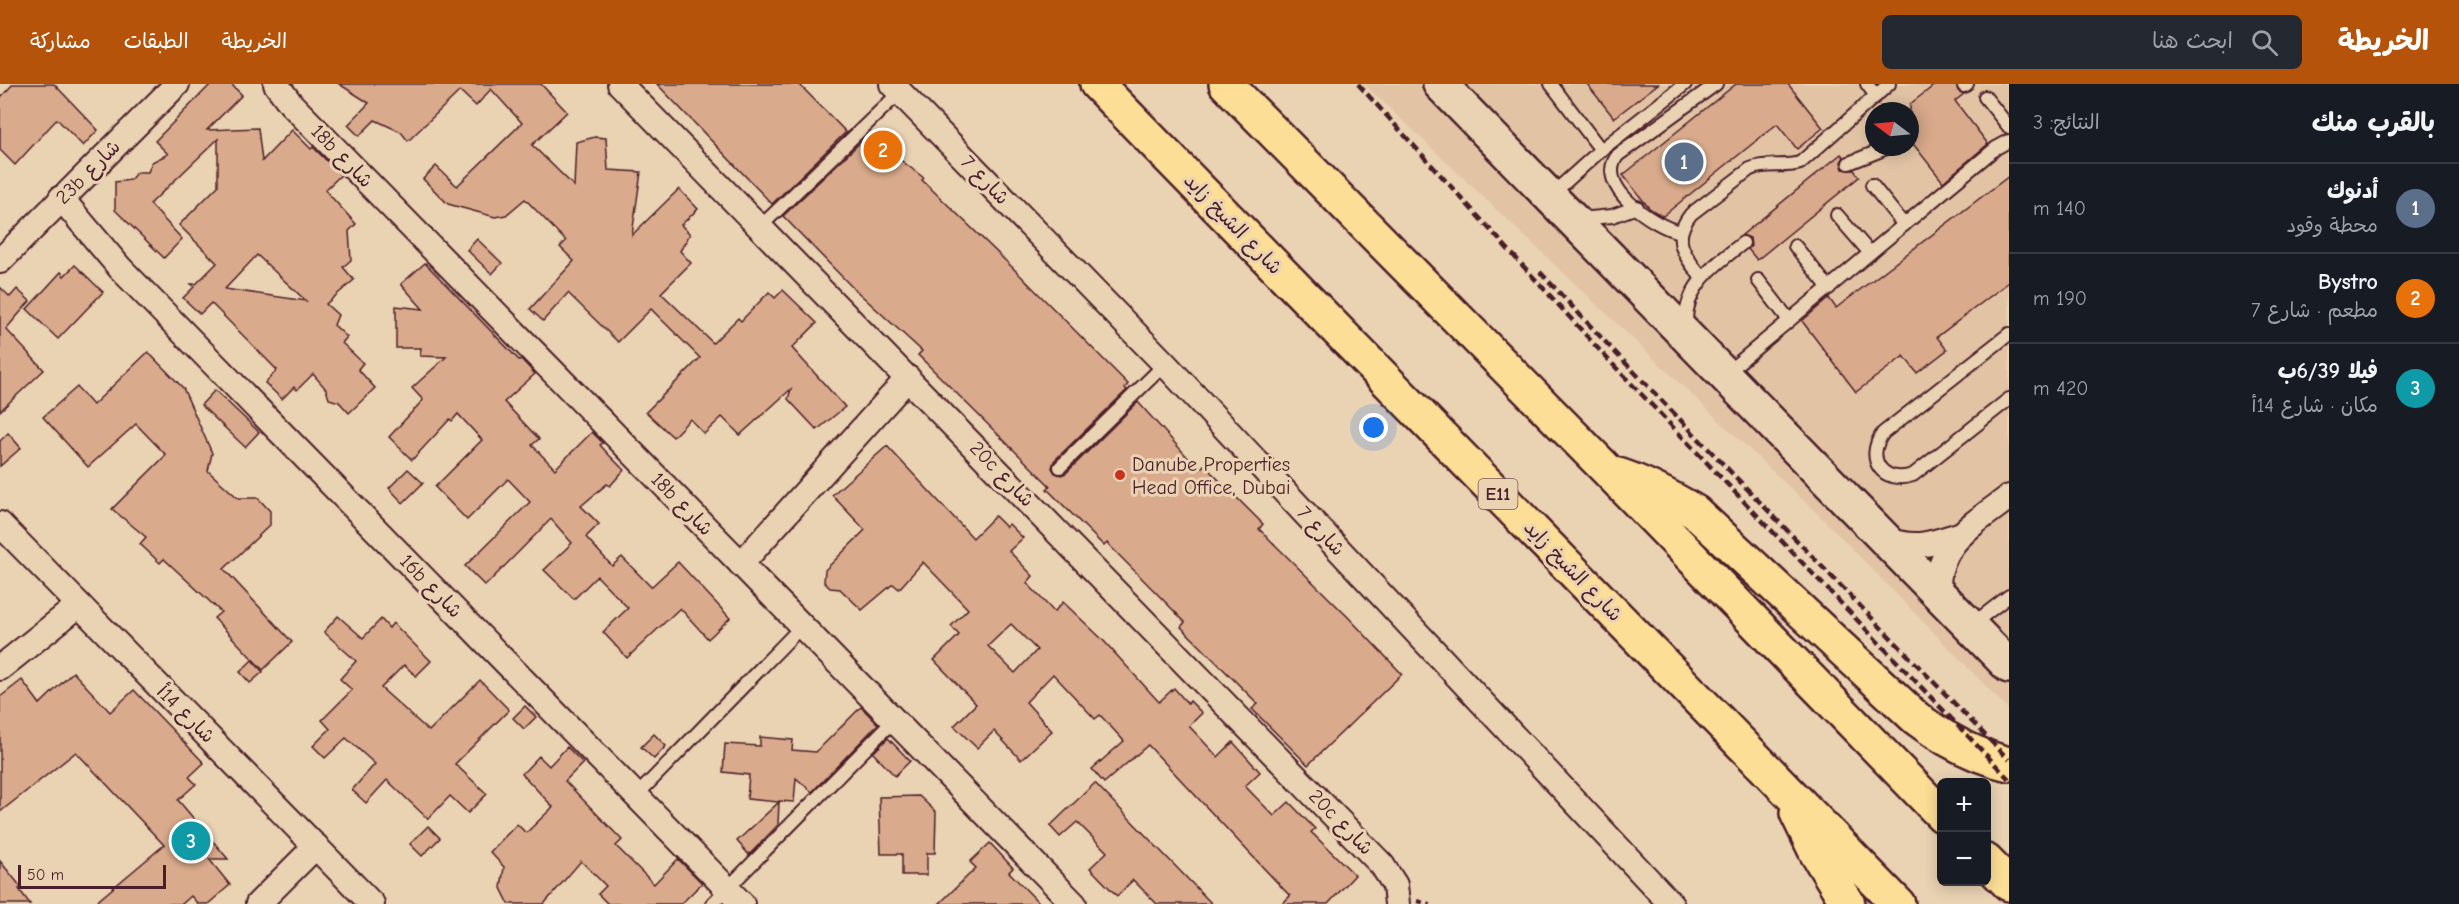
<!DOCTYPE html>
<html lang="ar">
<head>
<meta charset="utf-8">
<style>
	body { margin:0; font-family:"Comic Neue","Playpen Sans Arabic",sans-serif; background:#242831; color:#f1f3f6; direction:rtl }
	.controls { position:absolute; right:18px; bottom:18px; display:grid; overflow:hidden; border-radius:9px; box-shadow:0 3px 15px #0003 }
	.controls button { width:54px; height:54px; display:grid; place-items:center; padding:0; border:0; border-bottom:2px solid #363941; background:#171b24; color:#f1f3f6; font:30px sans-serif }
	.compass { position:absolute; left:1865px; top:18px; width:54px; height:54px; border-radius:50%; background:#171b24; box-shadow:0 3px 15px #0003; rotate:286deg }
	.scale { position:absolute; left:18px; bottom:15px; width:148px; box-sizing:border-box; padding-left:6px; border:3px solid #4a1f2b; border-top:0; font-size:16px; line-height:21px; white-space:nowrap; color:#4a1f2b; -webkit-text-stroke:4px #ead3b3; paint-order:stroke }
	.you { position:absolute; left:1374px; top:344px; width:21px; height:21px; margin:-15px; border:4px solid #fff; border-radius:50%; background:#1a73e8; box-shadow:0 0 0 9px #1a73e833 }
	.badge { display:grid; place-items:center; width:39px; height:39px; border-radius:50%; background:#b45309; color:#fff; font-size:20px; font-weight:700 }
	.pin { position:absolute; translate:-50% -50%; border:3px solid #fff; box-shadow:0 2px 6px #0006 }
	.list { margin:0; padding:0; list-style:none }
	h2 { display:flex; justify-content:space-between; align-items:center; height:78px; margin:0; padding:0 24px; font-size:26px }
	h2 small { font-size:20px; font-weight:400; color:#9ea1a6 }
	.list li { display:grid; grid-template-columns:39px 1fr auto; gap:18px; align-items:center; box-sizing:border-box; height:90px; padding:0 24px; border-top:2px solid #363941 }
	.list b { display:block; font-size:22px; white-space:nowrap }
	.list p { margin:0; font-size:20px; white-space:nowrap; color:#9ea1a6 }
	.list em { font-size:20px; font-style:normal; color:#9ea1a6 }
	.icon { flex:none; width:33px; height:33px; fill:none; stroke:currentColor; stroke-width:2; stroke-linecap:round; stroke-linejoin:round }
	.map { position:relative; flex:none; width:2009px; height:820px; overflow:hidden; direction:ltr }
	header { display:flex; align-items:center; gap:36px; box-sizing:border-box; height:84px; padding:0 30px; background:#b45309; color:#fff }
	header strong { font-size:28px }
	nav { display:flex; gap:33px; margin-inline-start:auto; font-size:21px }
	.search { width:420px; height:54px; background:#242831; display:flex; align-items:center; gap:15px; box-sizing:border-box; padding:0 21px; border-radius:9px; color:#9ea1a6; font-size:22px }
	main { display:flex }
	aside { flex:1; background:#171b24 }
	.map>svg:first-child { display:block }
	.built { fill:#e2c4a5; fill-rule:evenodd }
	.building { fill:#d9aa8b; stroke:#4a1f2b; stroke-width:1.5; fill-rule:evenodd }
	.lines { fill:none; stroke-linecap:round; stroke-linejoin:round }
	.lane-casing { stroke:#4a1f2b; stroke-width:16 }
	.street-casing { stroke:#4a1f2b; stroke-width:28 }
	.secondary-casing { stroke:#4a1f2b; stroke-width:38 }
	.highway-casing { stroke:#4a1f2b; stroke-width:38 }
	.path { stroke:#4a1f2b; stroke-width:4; stroke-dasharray:6 4.5; stroke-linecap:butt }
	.lane { stroke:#ead3b3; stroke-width:12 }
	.street { stroke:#ead3b3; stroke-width:24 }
	.secondary { stroke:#ead3b3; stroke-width:33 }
	.highway { stroke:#fdde96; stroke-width:33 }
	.rail { stroke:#4a1f2b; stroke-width:4.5; stroke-dasharray:9 4.5; stroke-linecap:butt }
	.poi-dot { fill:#c8321e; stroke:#ead3b3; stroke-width:2 }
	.labels { text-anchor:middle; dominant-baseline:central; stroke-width:6; stroke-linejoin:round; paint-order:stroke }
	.shield { fill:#ead3b3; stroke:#7a5554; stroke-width:1.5 }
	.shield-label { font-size:18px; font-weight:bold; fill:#4a1f2b }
	.street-label { font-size:20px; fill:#4a1f2b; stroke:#ead3b3 }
	.poi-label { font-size:20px; fill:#4a1f2b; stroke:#ead3b3; text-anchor:start }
</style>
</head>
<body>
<header>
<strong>الخريطة</strong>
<div class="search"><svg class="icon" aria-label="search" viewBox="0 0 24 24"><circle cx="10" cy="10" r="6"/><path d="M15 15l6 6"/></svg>ابحث هنا</div>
<nav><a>الخريطة</a><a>الطبقات</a><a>مشاركة</a></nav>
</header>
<main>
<aside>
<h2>بالقرب منك<small>النتائج: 3</small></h2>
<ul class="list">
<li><span class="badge" style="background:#5c6f8a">1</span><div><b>أدنوك</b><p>محطة وقود</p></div><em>140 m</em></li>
<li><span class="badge" style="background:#e8710a">2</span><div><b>Bystro</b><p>مطعم · شارع 7</p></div><em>190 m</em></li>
<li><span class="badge" style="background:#0f9aa8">3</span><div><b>فيلا 6/39ب</b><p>مكان · شارع 14أ</p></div><em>420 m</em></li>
</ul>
</aside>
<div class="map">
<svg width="2009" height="820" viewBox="0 0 2009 820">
	<rect width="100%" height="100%" fill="#ead3b3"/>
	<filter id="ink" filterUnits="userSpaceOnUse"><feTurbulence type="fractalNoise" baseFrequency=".0167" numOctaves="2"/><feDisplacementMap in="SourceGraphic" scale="12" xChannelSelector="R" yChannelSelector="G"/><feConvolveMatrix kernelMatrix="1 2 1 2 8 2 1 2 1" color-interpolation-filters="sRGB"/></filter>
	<g filter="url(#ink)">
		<path class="built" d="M 1364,0 L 2009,0 L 2009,626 L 1824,436 ZM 1874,27 L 1910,27 L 1910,63 L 1874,63 Z"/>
		<g class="building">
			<polygon points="13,0 54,0 98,46 83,62 57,35 15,81 0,66 0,14"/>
			<path d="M 211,0 L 231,0 L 242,11 L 207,46 L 258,44 L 262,77 L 292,46 L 311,65 L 313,63 L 341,91 L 325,106 L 356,140 L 349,147 L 351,176 L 343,183 L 354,196 L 326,220 L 338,231 L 334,241 L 347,253 L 342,259 L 363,279 L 358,285 L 375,304 L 349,329 L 339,318 L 329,315 L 326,305 L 313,290 L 297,306 L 294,303 L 282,315 L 265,299 L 277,286 L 211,219 L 200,230 L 183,214 L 194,203 L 191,200 L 196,200 L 217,179 L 179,141 L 218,102 L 218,55 L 150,120 L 182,155 L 164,174 L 115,126 L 115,98 L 130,96 L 137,88 L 148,88 L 152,78 L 168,70 L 155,57 ZM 257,171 L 306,217 L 225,205 Z"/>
			<polygon points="339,0 541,0 567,28 532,61 574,102 576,58 595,53 606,54 608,86 641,88 632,151 679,105 698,125 681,141 690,150 680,167 691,179 661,209 713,259 738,234 741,237 769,208 775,214 783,206 817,239 792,264 845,323 817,346 788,315 791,305 740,351 722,333 704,350 690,335 673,353 646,328 700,274 651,225 618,258 568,209 543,237 530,225 574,177 560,163 566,157 525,115 506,131 495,133 448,120 423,95 436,82 457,102 522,39 491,5 476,22 460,7 408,57 401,48 375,36 359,52 348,41 369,19"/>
			<polygon points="657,0 799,0 846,48 772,120"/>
			<polygon points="1587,0 1658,0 1614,34"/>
			<polygon points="1736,0 1788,0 1823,44 1797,65 1777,40 1663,132 1660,131 1649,124 1623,91"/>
			<polygon points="1936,0 1956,0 1958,7 1964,10 1955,17 1988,60 1943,98 1910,56 1910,20"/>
			<polygon points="868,51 924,94 922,96 1010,181 1128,300 1125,304 1127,306 1054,377 1052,384 1055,389 1061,391 1066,389 1138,318 1199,386 1204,381 1263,440 1259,445 1348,533 1402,590 1308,681 1252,625 1258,620 1181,543 1185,538 1107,459 1104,462 1047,405 1050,402 918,271 922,267 850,201 783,132"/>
			<polygon points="1841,70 1844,73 1841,78 1843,85 1854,86 1859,93 1757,176 1748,165 1751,162 1750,154 1742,151"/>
			<polygon points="2009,92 2009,198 1937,253 1947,266 1917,289 1904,272 1856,308 1802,237 1829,214 1836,224"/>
			<polygon points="477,155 502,179 492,190 467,166"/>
			<polygon points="425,179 519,276 521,275 535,290 504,318 539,355 532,361 555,385 592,348 603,359 600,361 609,371 624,386 610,402 607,400 581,422 599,440 586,453 612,482 622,473 651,503 678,478 730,534 708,555 680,524 627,574 603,548 628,524 597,492 574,515 544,486 572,459 551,435 485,502 465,482 530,418 508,395 467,436 435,403 482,356 458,330 452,337 450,335 412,376 389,353 423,316 412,304 446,273 420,272 421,264 396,264 396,222 423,225 401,200"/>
			<polygon points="75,181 103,208 58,255 27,225 61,188 64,192"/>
			<polygon points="0,203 10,213 17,205 30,217 6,245 44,286 0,327"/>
			<polygon points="148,268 183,304 212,369 208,387 238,414 258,414 270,427 270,441 224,485 292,558 263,586 214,534 221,528 164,475 160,479 140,460 146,453 112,425 166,371 136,340 88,383 43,333 77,303 93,321"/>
			<polygon points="215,306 259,348 245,363 201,321"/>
			<polygon points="8,349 21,364 0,382 0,357"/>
			<path d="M 887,362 L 973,454 L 995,432 L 1006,443 L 1009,440 L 1023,454 L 1009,467 L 1033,492 L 1027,499 L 1054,528 L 1063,518 L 1103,556 L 1159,618 L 1174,604 L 1188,620 L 1190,617 L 1202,629 L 1189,642 L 1218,673 L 1233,658 L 1260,688 L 1245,702 L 1274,732 L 1289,718 L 1315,745 L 1311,748 L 1355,791 L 1328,820 L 1282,820 L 1290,812 L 1148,661 L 1104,699 L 1092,685 L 1124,657 L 1100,631 L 1095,635 L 1053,590 L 1026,618 L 1052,647 L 1021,676 L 994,647 L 977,664 L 954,642 L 976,620 L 934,576 L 959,551 L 951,542 L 968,525 L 923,478 L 899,505 L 893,500 L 862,526 L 840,505 L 830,504 L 824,498 L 825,486 L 865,446 L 832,411 ZM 1011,540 L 1037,566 L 1015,589 L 988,562 Z"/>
			<polygon points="408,385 423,399 403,419 389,404"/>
			<polygon points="338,532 363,554 381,535 389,544 393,539 431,577 416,592 404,581 381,604 429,647 480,596 509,626 455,680 487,710 468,729 450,712 428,735 387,696 366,719 352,706 375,680 346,654 325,674 313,662 330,645 322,636 352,606 340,595 356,577 324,548"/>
			<polygon points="252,576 263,588 250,599 240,588"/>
			<polygon points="73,588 110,628 134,606 204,679 189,693 196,700 178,716 228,775 209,775 230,801 208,820 198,820 191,812 182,820 94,820 164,761 76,668 0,728 0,613 22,596 40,620"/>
			<polygon points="525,622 536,633 524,645 513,634"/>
			<polygon points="861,623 878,640 812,708 796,694 794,718 779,717 778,741 749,771 737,757 779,718 747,715 749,691 723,688 725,660 760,662 760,653 793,656 792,666 816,668"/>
			<polygon points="654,650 666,662 654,675 641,663"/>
			<polygon points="888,654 910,677 895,692 873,669"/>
			<polygon points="567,663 583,679 565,697 622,756 616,762 654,800 678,775 702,799 681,820 608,820 598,810 606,802 581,777 544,820 509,820 501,804 504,783 490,768 517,740 526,749 553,723 522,690 539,672 549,682"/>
			<polygon points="1095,699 1212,820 1157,820 1133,796 1117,812 1090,784 1107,768 1077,738 1060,753 1050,742"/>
			<polygon points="919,712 936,728 935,769 927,769 927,791 902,791 902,770 881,770 879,713"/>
			<polygon points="428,742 440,754 422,772 410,760"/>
			<polygon points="990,759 1013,784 1009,788 1040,820 939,820 976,784 970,778"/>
			<polygon points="0,777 21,803 19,805 30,820 0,820"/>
		</g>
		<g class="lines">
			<g class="lane-casing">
				<g id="lane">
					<polyline points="1551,0 1601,66"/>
					<polyline points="1867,0 1876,12"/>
					<polyline points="1964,2 1967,0"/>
					<polyline points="1985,13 2009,43"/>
					<polyline points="1849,79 1889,63"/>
					<polyline points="1872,101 1904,141"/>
					<polyline points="1550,112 1601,66 1685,0"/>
					<polyline points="1837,131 1870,169"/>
					<polyline points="1580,135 1612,132 1637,123"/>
					<polyline points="760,143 900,8"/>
					<path d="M 1680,148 C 1654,143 1593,101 1618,71 L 1716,0"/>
					<polyline points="1795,162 1829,204"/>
					<path d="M 1701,193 C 1685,171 1670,156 1691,130 L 1750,85 C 1767,78 1783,84 1800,79 L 1889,0"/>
					<polyline points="1758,196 1789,236"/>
					<path d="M 1686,243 C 1683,202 1715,181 1743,159"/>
					<path d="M 2009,250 L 1883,349 C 1864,375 1883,401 1913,391 L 2009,315"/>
					<polyline points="1725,290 1996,64 2009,57"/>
					<polyline points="1060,383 1165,280"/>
					<polyline points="1970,542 2009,512"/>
					<polyline points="636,712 802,542"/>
					<polyline points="712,820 894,636"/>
				</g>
			</g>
			<g class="street-casing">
				<g id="street">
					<polyline points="276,0 291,20 1074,820"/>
					<polyline points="620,0 1382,781 1395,801 1397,820"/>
					<polyline points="892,0 1165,280 1671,820"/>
					<polyline points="61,114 120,184 742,820"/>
					<polyline points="0,177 177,0"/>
					<polyline points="0,440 372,820"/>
					<path d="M 1886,455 C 1917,467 1932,459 1962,450"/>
					<polyline points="741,480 908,294"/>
					<path d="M 1938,509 C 1935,460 1974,440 2009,413"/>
					<polyline points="0,584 79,521"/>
					<polyline points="258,820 316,762"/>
				</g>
			</g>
			<g class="secondary-casing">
				<polyline id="secondary" points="1440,0 2009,582"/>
			</g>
			<g class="highway-casing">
				<g id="highway">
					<polyline points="1097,0 1898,820"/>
					<polyline points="1226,0 1608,387 1942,731"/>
					<path d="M 1618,391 C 1646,400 1670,413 1695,428 L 1916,634 C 1945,656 1974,672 2009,680"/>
					<polyline points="1797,729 1816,768 1848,820"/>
					<polyline points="1986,777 2009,800"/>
				</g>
			</g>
			<polyline class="path" points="1417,817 1430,820"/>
			<use href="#lane" class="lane"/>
			<use href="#street" class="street"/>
			<use href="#secondary" class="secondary"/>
			<use href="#highway" class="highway"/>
			<g class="rail">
				<polyline points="1358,0 1603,270 2009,695"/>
				<polyline points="1540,188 1611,264 2009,676"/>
			</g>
		</g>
	</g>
	<circle class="poi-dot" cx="1120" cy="391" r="6"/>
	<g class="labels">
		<rect class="shield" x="1478.5" y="395" width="39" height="30" rx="4.5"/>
		<g class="shield-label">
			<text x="1498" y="410">E11</text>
		</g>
		<g class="street-label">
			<text transform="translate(342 72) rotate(46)">18b شارع</text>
			<text transform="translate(88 88) rotate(-45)">23b شارع</text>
			<text transform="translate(985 96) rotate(46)">شارع 7</text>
			<text transform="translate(1233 140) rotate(46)">شارع الشيخ زايد</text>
			<text transform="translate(1002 390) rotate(46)">20c شارع</text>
			<text transform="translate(682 420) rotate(46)">18b شارع</text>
			<text transform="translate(1321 447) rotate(47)">شارع 7</text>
			<text transform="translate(1573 487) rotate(46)">شارع الشيخ زايد</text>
			<text transform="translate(431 502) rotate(46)">16b شارع</text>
			<text transform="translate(186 630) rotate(45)">شارع 14أ</text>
			<text transform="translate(1341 738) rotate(46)">20c شارع</text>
		</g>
		<g class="poi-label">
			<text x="1132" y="380">Danube Properties<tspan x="1132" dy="23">Head Office, Dubai</tspan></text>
		</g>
	</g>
</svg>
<div class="controls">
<button>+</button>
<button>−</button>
</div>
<svg class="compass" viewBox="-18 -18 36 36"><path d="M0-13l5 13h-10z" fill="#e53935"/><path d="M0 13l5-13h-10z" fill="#9ea1a6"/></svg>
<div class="scale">50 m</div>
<div class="you"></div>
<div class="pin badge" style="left:1684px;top:78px;background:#5c6f8a">1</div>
<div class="pin badge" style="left:883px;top:66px;background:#e8710a">2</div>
<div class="pin badge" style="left:191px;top:757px;background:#0f9aa8">3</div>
</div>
</main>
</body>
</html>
